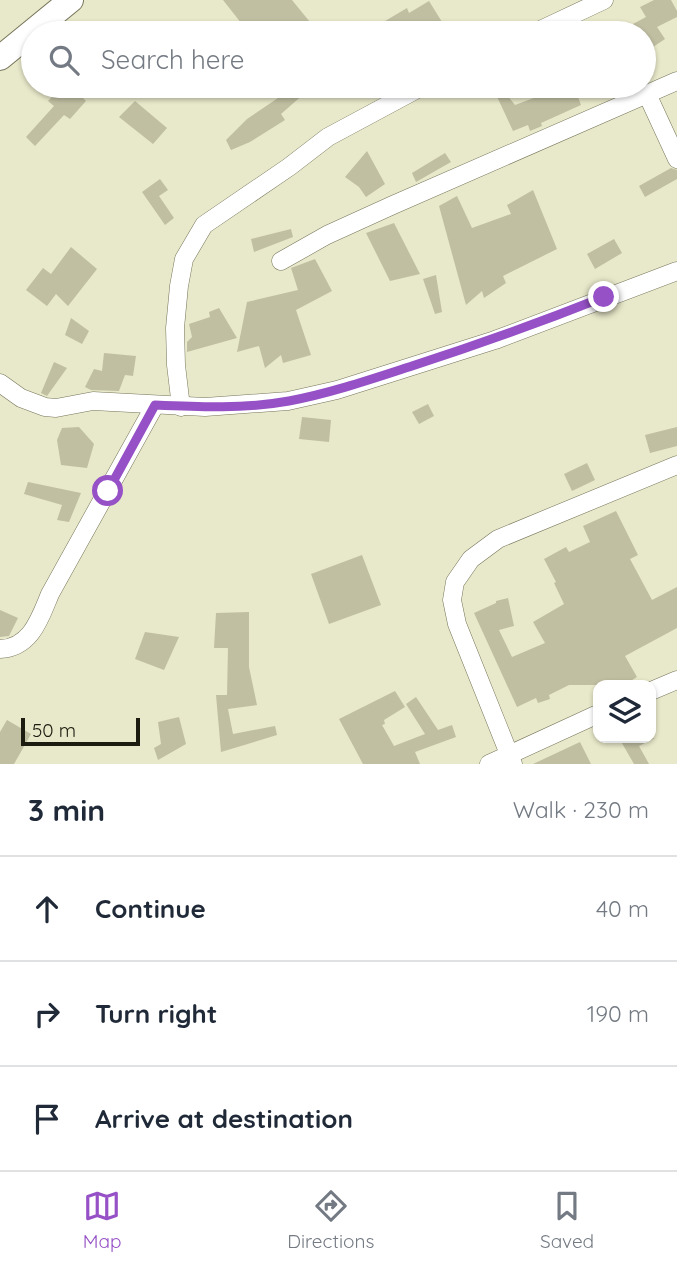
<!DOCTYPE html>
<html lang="en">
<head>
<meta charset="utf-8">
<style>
	body { margin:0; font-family:Quicksand,sans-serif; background:#f2f2f3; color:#1f2937 }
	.controls { position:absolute; right:21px; bottom:21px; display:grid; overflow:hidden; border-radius:14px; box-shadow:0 2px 5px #0004 }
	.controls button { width:63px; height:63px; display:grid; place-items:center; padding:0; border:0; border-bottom:2px solid #e0e1e3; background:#fff; color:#1f2937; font:35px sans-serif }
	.scale { position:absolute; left:21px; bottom:18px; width:119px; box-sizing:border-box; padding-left:7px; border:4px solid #1d1c11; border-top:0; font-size:19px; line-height:24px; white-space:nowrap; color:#1d1c11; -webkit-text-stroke:5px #e8e8ca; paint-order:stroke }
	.stop { position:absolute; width:21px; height:21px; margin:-16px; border:5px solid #9651c6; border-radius:50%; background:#fff }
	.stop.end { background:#9651c6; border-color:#fff; box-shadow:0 2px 7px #0008 }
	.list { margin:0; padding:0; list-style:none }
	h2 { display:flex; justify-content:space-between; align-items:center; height:91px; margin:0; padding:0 28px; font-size:30px }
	h2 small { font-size:23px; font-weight:400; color:#747a83 }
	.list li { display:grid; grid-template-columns:46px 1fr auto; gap:21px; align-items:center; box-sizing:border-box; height:105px; padding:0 28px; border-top:2px solid #e0e1e3 }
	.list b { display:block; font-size:26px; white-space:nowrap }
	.list em { font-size:23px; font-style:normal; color:#747a83 }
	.icon { flex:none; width:38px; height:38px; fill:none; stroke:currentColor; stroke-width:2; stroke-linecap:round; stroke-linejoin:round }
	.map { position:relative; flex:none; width:677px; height:764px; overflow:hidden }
	.search { position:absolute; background:#fff; box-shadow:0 2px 5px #0004; left:21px; right:21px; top:21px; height:77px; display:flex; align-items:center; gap:18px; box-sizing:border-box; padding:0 24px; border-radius:38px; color:#747a83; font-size:26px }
	.sheet { height:406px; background:#fff }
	nav { display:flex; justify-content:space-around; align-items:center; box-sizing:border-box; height:98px; border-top:2px solid #e0e1e3; background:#fff; font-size:19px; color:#747a83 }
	nav a { display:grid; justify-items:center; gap:4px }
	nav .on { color:#9651c6 }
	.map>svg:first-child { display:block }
	.building { fill:#c0bfa2 }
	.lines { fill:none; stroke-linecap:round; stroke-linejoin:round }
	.minor-casing { stroke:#76755a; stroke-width:19 }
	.highway-casing { stroke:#76755a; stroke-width:26 }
	.minor { stroke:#fff; stroke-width:18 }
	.highway { stroke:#fff; stroke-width:24 }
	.route { stroke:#9651c6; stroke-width:9 }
</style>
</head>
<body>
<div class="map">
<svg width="677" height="764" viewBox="0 0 677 764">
	<rect width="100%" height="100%" fill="#e8e8ca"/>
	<g class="building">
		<polygon points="223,0 292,0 314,27 308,33 249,33"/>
		<polygon points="654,0 671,0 677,11 677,17 657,27 665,39 644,53 644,33 616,33 646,17 640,7"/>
		<polygon points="429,1 447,30 434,33 365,33 407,8 409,13"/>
		<polygon points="62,86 88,86 80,95 86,101 70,119 64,115 35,146 26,137 54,106 48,101"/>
		<polygon points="287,86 300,86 305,93 281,114 285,120 250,142 231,150 226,140 247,119 278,98 274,94"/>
		<polygon points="492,86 500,86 515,105 539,96 535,86 574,86 581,105 541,123 542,126 530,131 528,125 513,131"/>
		<polygon points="135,101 167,128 153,144 119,117"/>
		<polygon points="367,151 385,184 366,197 359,187 345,177"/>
		<polygon points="445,153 451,162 416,182 412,173"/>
		<polygon points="671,168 677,170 677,179 645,197 639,186"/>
		<polygon points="160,179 168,190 159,196 174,218 165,225 142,192"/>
		<polygon points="533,190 557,249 503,276 506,283 484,298 482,291 466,305 439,206 457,196 472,228 511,214 507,205"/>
		<polygon points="394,223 420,274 390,281 366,233"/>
		<polygon points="291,229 293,237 254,252 251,239"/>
		<polygon points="614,239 622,253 595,269 587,254"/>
		<polygon points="71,247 97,269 68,306 56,294 47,306 26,290 43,268 51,274"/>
		<polygon points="315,259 332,291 296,310 311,355 283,363 281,355 265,368 259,346 237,352 247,302 298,290 291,268"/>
		<polygon points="436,275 442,312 435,314 423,279"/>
		<polygon points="219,308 237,338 187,352 187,342 192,337 189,324 210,317 209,312"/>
		<polygon points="71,318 89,331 82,344 65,335"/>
		<polygon points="104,353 136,356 133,376 125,375 119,391 91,390 85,387 94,369 102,371"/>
		<polygon points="54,362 67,368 47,396 41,393"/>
		<polygon points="428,404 434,416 419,424 412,412"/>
		<polygon points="302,417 331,420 329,442 299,439"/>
		<polygon points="79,427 94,444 87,468 61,465 57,440 62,428"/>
		<polygon points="677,427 677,446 650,453 645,435"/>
		<polygon points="587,463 595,480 572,491 564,474"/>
		<polygon points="28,482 81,493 69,522 57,520 62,505 24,494"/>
		<polygon points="616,511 638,555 630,559 652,600 677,587 677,628 625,656 637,677 624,685 569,685 549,695 550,699 538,703 536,698 517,707 474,613 496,603 496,601 508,598 514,626 499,630 512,657 545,643 533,622 564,604 554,583 556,582 544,559 566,547 569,552 590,542 583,526"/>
		<polygon points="362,555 381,605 329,624 311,574"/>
		<polygon points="0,610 18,618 9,636 0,637"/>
		<polygon points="249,612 249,667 257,705 228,709 233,734 275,726 277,735 221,752 216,695 227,695 228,648 214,648 216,613"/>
		<polygon points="145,632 179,637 164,670 135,659"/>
		<polygon points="395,691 405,707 384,720 385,724 382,725 394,746 425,734 406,704 416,697 438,730 452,725 456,737 415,752 420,764 363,764 339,719"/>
		<polygon points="179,717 186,744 158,760 154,748 161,744 158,722"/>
		<polygon points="7,720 31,734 14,764 0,764 0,732"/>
		<polygon points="619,738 655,738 639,746 649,764 634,764"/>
		<polygon points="580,742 591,764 533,764"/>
	</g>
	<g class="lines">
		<g class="minor-casing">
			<g id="minor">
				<polyline points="534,33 604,0"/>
				<polyline points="647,94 677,159"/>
				<polyline points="281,261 327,235 393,205 677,81"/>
				<polyline points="0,383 21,398 45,407 56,408 93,401 205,407 288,401 337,390 495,340 677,271"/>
				<polyline points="181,407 176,365 175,328 179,286 184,259 204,225 289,167 328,137 423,86"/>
				<path d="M 0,649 C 31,648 40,618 50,594 L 155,405"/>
				<polyline points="651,691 677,680"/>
				<polyline points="489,764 598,714"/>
				<polyline points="513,764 457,624 452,600 455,582 471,559 498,539 677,465"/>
			</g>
		</g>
		<g class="highway-casing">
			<polyline id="highway" points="0,58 71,0"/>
		</g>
		<use href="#minor" class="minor"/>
		<use href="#highway" class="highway"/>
	</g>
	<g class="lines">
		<path class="route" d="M 108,491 L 155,405 C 200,407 245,409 289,401 C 331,393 372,379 412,366 C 477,345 541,322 604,297"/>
	</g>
</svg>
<div class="controls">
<button><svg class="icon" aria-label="layers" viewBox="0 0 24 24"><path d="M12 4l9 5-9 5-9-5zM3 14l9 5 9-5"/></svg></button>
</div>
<div class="scale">50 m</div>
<div class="stop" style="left:108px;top:491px"></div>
<div class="stop end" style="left:604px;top:297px"></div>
<div class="search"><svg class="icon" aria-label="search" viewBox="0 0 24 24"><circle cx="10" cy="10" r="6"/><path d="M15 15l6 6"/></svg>Search here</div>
</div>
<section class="sheet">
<h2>3 min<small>Walk · 230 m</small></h2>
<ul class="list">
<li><svg class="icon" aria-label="ahead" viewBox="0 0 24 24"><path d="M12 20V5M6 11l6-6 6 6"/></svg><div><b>Continue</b></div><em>40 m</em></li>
<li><svg class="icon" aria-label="right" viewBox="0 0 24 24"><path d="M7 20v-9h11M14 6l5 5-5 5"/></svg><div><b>Turn right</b></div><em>190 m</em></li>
<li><svg class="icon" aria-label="arrive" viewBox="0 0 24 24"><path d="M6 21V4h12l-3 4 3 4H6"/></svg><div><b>Arrive at destination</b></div></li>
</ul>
</section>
<nav>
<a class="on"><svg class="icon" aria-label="map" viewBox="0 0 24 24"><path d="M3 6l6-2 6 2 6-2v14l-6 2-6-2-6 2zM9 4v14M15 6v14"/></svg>Map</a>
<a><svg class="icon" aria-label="directions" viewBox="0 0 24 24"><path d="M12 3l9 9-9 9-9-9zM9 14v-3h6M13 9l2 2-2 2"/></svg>Directions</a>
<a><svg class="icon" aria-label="saved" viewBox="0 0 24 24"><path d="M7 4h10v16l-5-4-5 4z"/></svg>Saved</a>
</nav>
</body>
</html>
